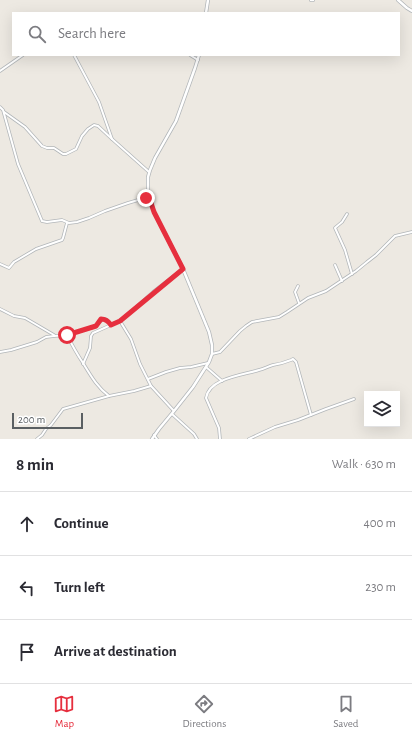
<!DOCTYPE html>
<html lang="en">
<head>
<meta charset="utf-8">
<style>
	body { margin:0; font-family:"Alegreya Sans",sans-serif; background:#f7f7f7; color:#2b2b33 }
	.controls { position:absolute; right:12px; bottom:12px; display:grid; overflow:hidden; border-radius:0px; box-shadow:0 4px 16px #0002 }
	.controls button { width:36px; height:36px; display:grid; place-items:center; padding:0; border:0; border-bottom:1px solid #e1e1e2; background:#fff; color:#2b2b33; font:20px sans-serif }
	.scale { position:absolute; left:12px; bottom:10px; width:71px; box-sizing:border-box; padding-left:4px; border:2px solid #5a5f62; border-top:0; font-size:11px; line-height:14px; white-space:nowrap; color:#5a5f62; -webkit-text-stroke:3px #fff; paint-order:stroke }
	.stop { position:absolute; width:12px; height:12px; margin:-9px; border:3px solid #e62f3e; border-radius:50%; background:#fff }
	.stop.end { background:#e62f3e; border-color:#fff; box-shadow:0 1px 4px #0008 }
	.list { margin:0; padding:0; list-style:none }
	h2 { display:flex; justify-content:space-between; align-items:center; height:52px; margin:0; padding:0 16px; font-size:17px }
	h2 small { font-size:13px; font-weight:400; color:#7c7c81 }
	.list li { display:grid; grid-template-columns:26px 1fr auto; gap:12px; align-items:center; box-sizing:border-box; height:64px; padding:0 16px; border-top:1px solid #e1e1e2 }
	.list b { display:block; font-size:15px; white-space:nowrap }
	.list em { font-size:13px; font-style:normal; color:#7c7c81 }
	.icon { flex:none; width:22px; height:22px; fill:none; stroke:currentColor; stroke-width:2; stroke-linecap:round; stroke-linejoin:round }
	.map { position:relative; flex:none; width:412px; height:439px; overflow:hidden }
	.search { position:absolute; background:#fff; box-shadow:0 4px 16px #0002; left:12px; right:12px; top:12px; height:44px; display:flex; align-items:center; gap:10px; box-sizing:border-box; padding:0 14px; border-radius:0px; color:#7c7c81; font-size:15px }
	.sheet { height:244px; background:#fff }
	nav { display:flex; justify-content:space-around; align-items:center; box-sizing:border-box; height:56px; border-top:1px solid #e1e1e2; background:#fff; font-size:11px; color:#7c7c81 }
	nav a { display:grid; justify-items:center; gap:2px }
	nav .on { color:#e62f3e }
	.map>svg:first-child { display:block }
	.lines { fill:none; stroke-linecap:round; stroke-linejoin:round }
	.minor-casing { stroke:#b2b6b9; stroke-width:3.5 }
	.tertiary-casing { stroke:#b2b6b9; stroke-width:4 }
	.minor { stroke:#fff; stroke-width:2 }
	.tertiary { stroke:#fff; stroke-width:2.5 }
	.route { stroke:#e62f3e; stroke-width:5 }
</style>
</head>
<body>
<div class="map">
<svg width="412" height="439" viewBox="0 0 412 439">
	<rect width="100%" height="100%" fill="#ede9e2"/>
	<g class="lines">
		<g class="minor-casing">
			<g id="minor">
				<polyline points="74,55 99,102 112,139 149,172"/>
				<polyline points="190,55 198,60"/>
				<polyline points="0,71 23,55"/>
				<polyline points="0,107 3,110 18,164 42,221 47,222 62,220 69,223 77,222 89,218 105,211 128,203 145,198 149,197"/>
				<polyline points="4,112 25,127 42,146 47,148 54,148 63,154 66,154 76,149 82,136 88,129 94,125 98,126 112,139"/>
				<polyline points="347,214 342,222 336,227 335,228 345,250 352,274"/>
				<polyline points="0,264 9,268 14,262 36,249 62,240 63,238 67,223"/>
				<polyline points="335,265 342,281"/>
				<polyline points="298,286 295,292 299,303"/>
				<polyline points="0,309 14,316 25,318 54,335"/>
				<polyline points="120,321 131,339 140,364 151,386 174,411"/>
				<path d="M 67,335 C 72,345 77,354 83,363 C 91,376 97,387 109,396"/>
				<path d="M 0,352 L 11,350 L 37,342 L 46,337 L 54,336 L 67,335 L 94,327 C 102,323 102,312 111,325"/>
				<polyline points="212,354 220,352 240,331 246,326 252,322 279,317 287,312 308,298 326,291 356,271 367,262 376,255 395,236 412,232"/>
				<polyline points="83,364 90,348 91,336 93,333 111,325 123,319 153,292 183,269"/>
				<polyline points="206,367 222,381"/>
				<polyline points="148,379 166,372 180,368 191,367 208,363"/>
				<polyline points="172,414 194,434 197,439"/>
				<polyline points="154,435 157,439"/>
				<polyline points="37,439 42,435 46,429 51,425 63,409 109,396 134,391 151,386"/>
				<path d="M 220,439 L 219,428 L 206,398 C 209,378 243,375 259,370 C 264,369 269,366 273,365 C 280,364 286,362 291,360 L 293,359 L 296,362 L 311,415"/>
				<polyline points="249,439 275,427 298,420 326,409 354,399"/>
			</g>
		</g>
		<g class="tertiary-casing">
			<g id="tertiary">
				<polyline points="311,0 313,0"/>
				<polyline points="398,0 407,8 412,11"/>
				<polyline points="206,13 208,0"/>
				<polyline points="152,439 159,429 174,411 193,387 209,362 212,354 212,345 209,332 183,269 154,212 149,197 148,191 148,177 150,170 155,158 176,121 195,68 199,55"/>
			</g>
		</g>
		<use href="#minor" class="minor"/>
		<use href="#tertiary" class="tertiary"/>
	</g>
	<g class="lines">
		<path class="route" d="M 67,335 L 96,326 L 101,319 C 106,319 109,322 111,325 L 120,321 L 183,269 L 154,212 L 149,197 L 146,198"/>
	</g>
</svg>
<div class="controls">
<button><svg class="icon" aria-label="layers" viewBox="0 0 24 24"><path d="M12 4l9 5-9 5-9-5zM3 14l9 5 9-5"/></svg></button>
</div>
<div class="scale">200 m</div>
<div class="stop" style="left:67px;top:335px"></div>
<div class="stop end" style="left:146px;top:198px"></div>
<div class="search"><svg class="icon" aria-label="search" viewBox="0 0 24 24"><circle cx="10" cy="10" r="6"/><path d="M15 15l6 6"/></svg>Search here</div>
</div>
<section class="sheet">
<h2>8 min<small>Walk · 630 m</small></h2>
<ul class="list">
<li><svg class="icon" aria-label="ahead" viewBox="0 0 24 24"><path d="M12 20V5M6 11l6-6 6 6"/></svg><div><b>Continue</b></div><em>400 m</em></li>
<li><svg class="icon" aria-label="left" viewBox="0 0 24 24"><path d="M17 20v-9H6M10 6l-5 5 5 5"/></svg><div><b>Turn left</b></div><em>230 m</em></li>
<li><svg class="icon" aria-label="arrive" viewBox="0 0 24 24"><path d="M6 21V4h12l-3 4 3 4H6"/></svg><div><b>Arrive at destination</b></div></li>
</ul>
</section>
<nav>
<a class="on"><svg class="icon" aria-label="map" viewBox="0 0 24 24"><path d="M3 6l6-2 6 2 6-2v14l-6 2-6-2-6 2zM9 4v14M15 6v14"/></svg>Map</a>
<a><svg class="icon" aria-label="directions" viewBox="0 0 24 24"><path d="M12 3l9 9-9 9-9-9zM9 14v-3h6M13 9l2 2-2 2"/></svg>Directions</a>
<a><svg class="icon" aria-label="saved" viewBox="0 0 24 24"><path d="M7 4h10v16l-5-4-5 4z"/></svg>Saved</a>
</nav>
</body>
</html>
